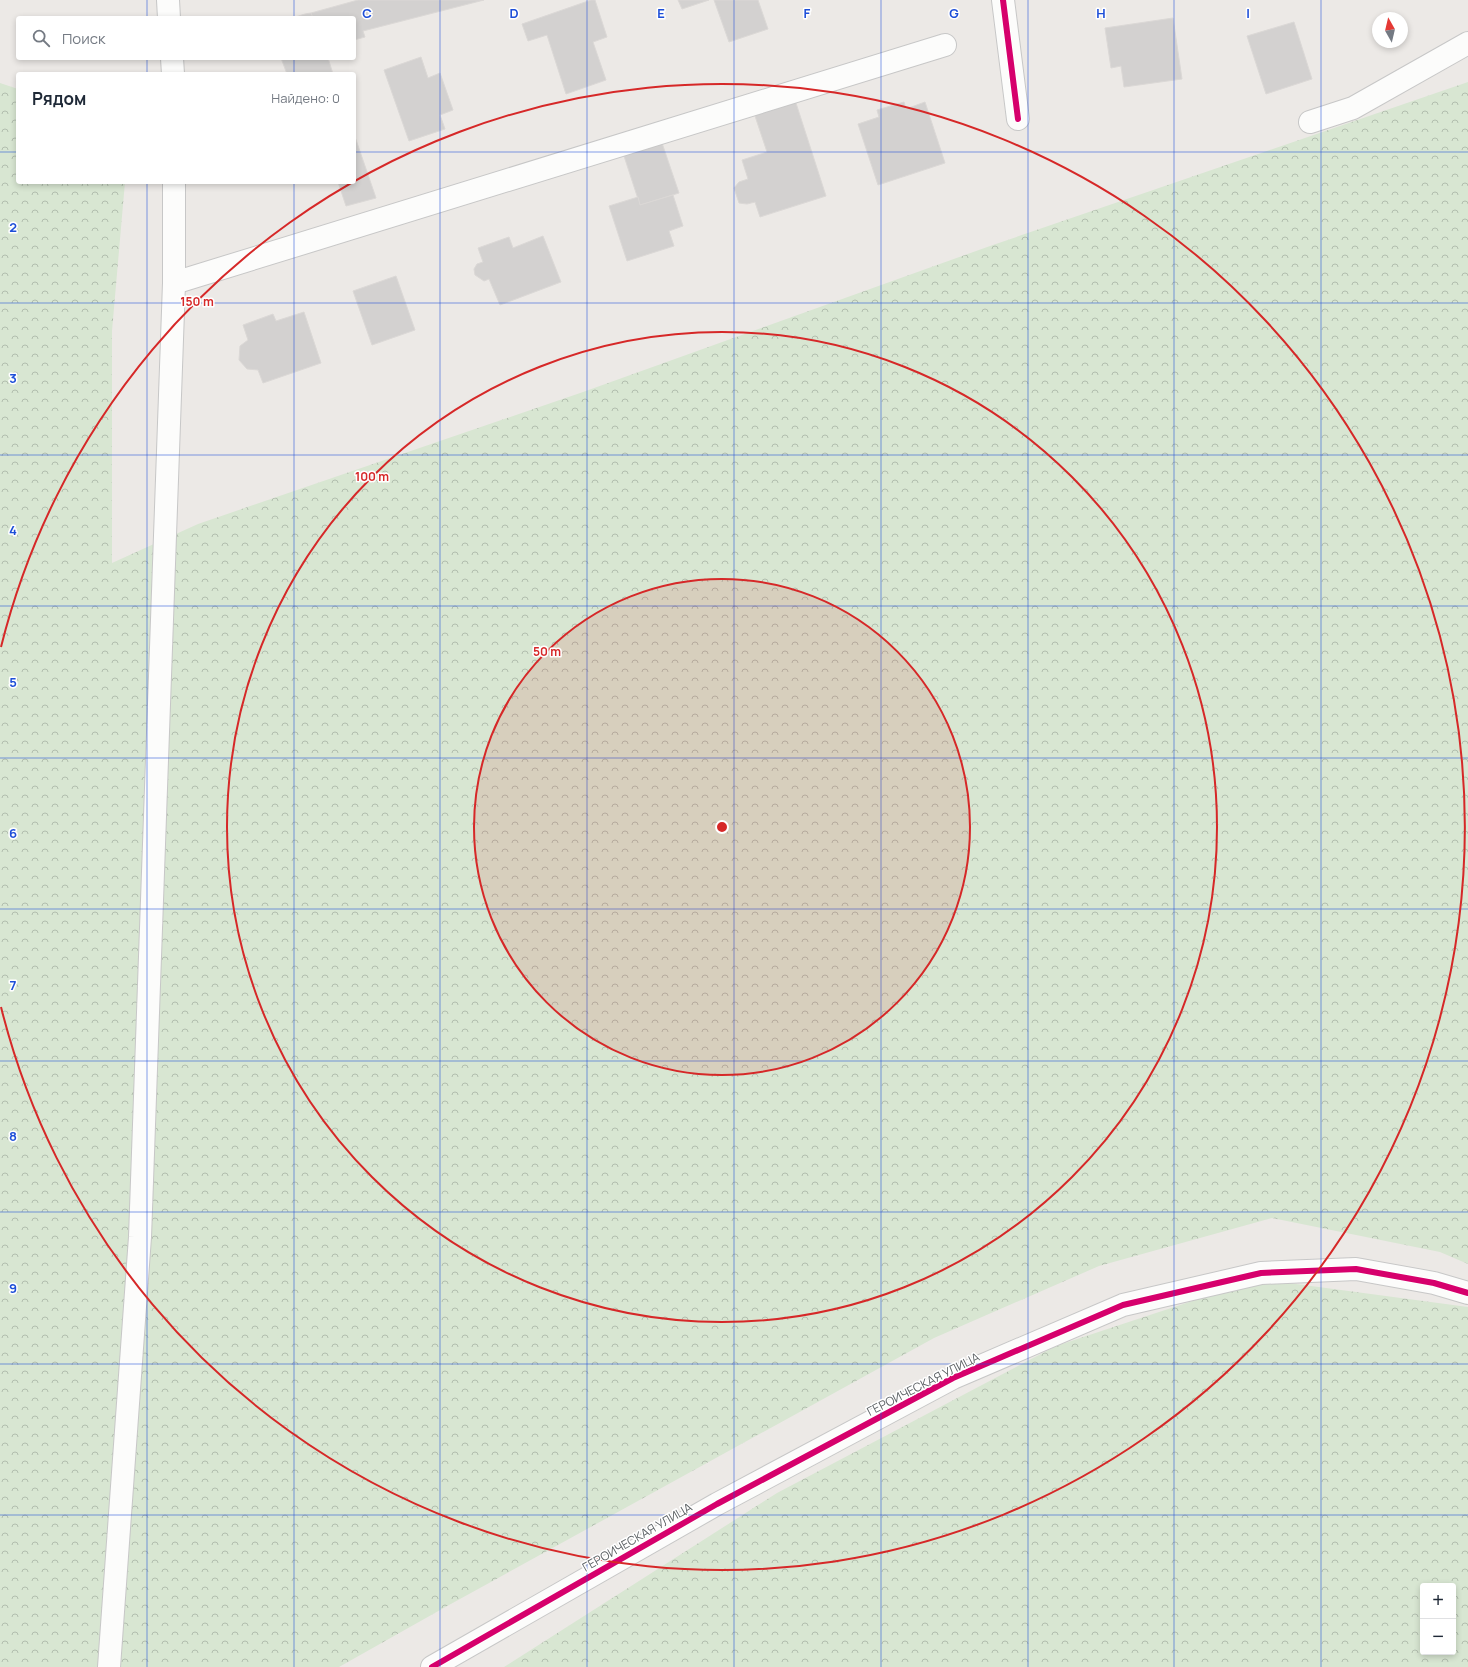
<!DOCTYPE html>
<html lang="ru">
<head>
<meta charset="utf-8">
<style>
	body { margin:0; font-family:Manrope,sans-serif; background:#f2f2f3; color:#1f2937 }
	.controls { position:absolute; right:12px; bottom:12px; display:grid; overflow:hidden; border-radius:4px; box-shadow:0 2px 6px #0003 }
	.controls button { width:36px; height:36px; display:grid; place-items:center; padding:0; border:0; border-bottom:1px solid #e0e1e3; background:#fff; color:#1f2937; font:20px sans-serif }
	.compass { position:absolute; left:1372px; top:12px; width:36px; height:36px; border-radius:50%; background:#fff; box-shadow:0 2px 6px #0003; rotate:352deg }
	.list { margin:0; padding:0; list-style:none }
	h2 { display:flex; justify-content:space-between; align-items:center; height:52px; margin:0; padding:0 16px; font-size:17px }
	h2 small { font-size:13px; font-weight:400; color:#747a83 }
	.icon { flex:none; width:22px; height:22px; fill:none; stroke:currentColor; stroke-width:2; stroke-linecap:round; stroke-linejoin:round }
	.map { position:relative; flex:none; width:1468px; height:1667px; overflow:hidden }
	.search { position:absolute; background:#fff; box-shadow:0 2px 6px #0003; left:16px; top:16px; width:340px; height:44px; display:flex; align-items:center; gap:10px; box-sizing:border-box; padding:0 14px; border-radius:4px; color:#747a83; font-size:15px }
	.panel { position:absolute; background:#fff; box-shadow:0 2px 6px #0003; left:16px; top:72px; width:340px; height:112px; border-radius:4px }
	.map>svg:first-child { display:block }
	.forest { fill:url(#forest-crowns); fill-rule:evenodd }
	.building { fill:#d3d1d0; stroke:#dbd8d6 }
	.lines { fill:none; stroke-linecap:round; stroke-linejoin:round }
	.minor-casing { stroke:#c7c7c7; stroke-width:24 }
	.minor { stroke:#fcfcfb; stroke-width:22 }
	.cycleway-casing { stroke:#fff; stroke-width:8 }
	.cycleway { stroke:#d6006c; stroke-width:6 }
	.grid { fill:none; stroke:#1d4ed8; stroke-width:1; stroke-opacity:0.55 }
	.ring { fill:none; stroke:#d62828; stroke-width:2 }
	.labels { text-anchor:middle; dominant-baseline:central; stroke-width:3; stroke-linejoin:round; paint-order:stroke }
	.street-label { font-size:12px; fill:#5c6164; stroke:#fff }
	.grid-label { font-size:13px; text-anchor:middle; font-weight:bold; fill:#1d4ed8; stroke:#fff; stroke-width:3; stroke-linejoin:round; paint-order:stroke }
	.centre { fill:#d62828; stroke:#fff; stroke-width:2 }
	.ring-label { font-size:12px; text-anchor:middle; font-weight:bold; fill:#d62828; stroke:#fff; stroke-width:3; stroke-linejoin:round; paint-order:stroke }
</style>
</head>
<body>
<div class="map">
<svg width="1468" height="1667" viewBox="0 0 1468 1667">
	<defs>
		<pattern id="forest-crowns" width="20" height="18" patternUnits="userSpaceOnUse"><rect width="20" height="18" fill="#d8e6d2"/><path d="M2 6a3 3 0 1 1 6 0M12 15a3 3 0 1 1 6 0" fill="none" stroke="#b2beae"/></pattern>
	</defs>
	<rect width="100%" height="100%" fill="#ece9e6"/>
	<g class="forest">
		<polygon points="1468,82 1468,1264 1440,1252 1272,1218 1099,1266 934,1338 449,1605 339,1667 0,1667 0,83 18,89 18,182 125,182 112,331 112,563 198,524 583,392 990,246"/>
		<path d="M 1259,1279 L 1468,1307 L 1468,1667 L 504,1667 L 777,1493 L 1056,1346 ZM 1423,1586 L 1453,1586 L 1453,1652 L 1423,1652 Z"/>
	</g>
	<g class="building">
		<polygon points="358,0 484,0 363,31 365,37 354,40 354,18 313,18 311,13"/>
		<polygon points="591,0 595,0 607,37 593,42 606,80 566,94 547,35 528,41 522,24"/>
		<polygon points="678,0 709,0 682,9"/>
		<polygon points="714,0 758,0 768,29 729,42"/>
		<polygon points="311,13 313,18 292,18 305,14"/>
		<polygon points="1173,18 1182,79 1124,87 1121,66 1111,68 1105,28"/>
		<polygon points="1294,22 1312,79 1266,94 1247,36"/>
		<polygon points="421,57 428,78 440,73 453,110 440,115 445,129 409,141 384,70"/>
		<polygon points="281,58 328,58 333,74 287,74"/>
		<polygon points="795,100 826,196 760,217 755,202 747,204 739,203 734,188 739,182 748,179 742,160 767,152 754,113"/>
		<polygon points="904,102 906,109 925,102 945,163 878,185 858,124 879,117 877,110"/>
		<polygon points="354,134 376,198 346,206 338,182 354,182"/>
		<polygon points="662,143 679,193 640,205 624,156"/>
		<polygon points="673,195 683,226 669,231 674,246 627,261 609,206 638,197 640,205"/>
		<polygon points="543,236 561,282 500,305 489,279 484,281 475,275 474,269 477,264 483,262 478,248 509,237 513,248"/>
		<polygon points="396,276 415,330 372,345 353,291"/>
		<polygon points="304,312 321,363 263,383 258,370 247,369 239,360 240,346 248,340 243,325 273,314 276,321"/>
	</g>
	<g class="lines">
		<g class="minor-casing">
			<g id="minor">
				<polyline points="168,0 169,18"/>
				<polyline points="1003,0 1018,119"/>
				<polyline points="172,58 173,74"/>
				<polyline points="1310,122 1353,108 1468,43"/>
				<polyline points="174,283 945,45"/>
				<polyline points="109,1667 140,1237 174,283 174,182"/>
				<polyline points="432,1667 717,1504 953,1378 1123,1305 1261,1273 1356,1269 1434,1283 1468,1293"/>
			</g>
		</g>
		<use href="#minor" class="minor"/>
		<g class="cycleway-casing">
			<g id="cycleway">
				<polyline points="1003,0 1018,119"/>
				<polyline points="432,1667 717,1504 953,1378 1123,1305 1261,1273 1356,1269 1434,1283 1468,1293"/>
			</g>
		</g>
		<use href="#cycleway" class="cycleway"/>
	</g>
	<path class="grid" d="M 147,0 L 147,18M 294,0 L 294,18M 440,0 L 440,1667M 587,0 L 587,1667M 734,0 L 734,1667M 881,0 L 881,1667M 1028,0 L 1028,1667M 1174,0 L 1174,1667M 1321,0 L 1321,1667M 147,58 L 147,74M 294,58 L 294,74M 0,152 L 18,152M 354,152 L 1468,152M 147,182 L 147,1667M 294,182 L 294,1667M 0,303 L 1468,303M 0,455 L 1468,455M 0,606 L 1468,606M 0,758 L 1468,758M 0,909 L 1468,909M 0,1061 L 1468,1061M 0,1212 L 1468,1212M 0,1364 L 1468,1364M 0,1515 L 1468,1515"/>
	<circle cx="722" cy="827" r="248" fill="#d62828" fill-opacity=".12"/>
	<g class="ring">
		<circle cx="722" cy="827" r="248"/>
		<circle cx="722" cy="827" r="495"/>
		<path d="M1 647A743 743 0 1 1 1 1007"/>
	</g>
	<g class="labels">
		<g class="street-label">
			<text transform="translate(923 1384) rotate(-27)">ГЕРОИЧЕСКАЯ УЛИЦА</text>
			<text transform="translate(637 1537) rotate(-30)">ГЕРОИЧЕСКАЯ УЛИЦА</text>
		</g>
	</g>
	<g class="grid-label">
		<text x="367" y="18">C</text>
		<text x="514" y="18">D</text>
		<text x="661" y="18">E</text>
		<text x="807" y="18">F</text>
		<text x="954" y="18">G</text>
		<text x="1101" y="18">H</text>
		<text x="1248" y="18">I</text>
		<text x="13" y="232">2</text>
		<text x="13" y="383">3</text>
		<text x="13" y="535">4</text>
		<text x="13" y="687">5</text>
		<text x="13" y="838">6</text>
		<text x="13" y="990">7</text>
		<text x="13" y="1141">8</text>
		<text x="13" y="1293">9</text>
	</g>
	<circle cx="722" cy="827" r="6" class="centre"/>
	<g class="ring-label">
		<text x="197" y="306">150 m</text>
		<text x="372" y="481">100 m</text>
		<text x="547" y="656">50 m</text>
	</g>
</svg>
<div class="controls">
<button>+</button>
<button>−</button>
</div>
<svg class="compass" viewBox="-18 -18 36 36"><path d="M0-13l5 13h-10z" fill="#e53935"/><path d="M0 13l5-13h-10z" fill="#747a83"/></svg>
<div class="search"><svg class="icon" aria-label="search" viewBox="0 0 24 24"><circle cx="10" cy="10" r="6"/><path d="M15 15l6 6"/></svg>Поиск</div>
<section class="panel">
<h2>Рядом<small>Найдено: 0</small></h2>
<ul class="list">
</ul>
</section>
</div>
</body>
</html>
